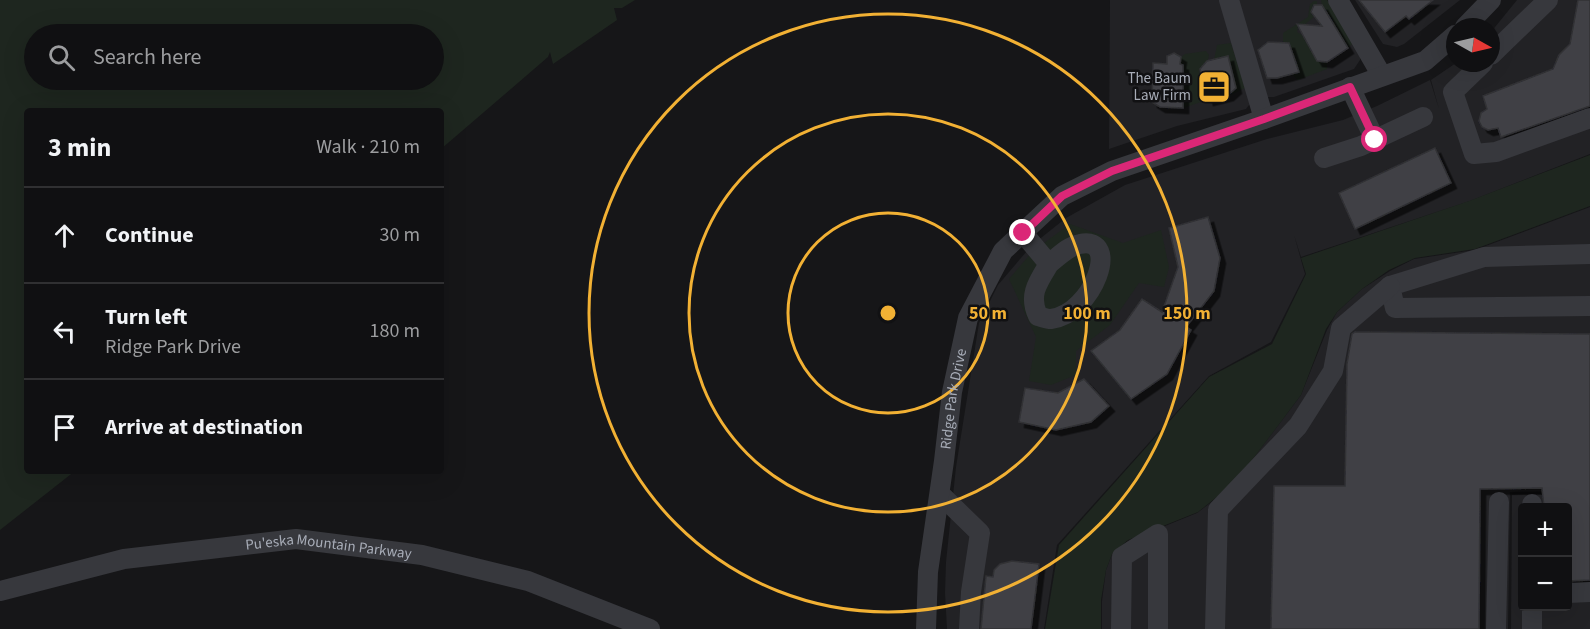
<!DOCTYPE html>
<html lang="en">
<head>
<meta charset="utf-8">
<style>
	body { margin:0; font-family:"Source Sans 3",sans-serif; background:#19191b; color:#f1f3f6 }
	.controls { position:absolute; right:18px; bottom:18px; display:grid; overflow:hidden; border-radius:6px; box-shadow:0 6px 24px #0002 }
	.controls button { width:54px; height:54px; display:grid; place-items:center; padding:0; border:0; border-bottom:2px solid #303032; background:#101012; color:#f1f3f6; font:30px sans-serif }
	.compass { position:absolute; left:1446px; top:18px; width:54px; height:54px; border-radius:50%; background:#101012; box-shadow:0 6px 24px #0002; rotate:98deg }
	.stop { position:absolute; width:18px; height:18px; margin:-14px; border:4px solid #db2777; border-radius:50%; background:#fff }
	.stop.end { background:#db2777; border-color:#fff; box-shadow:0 2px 6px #0008 }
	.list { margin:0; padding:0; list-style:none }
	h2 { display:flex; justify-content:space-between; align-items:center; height:78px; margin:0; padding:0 24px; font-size:26px }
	h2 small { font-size:20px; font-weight:400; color:#9c9d9f }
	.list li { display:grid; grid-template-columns:39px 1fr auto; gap:18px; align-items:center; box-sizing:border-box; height:96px; padding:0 24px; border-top:2px solid #303032 }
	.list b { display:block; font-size:22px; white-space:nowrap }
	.list p { margin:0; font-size:20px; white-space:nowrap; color:#9c9d9f }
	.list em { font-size:20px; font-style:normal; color:#9c9d9f }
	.icon { flex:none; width:33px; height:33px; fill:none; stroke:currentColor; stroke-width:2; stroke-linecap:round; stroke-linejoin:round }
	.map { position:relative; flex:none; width:1590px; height:629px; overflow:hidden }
	.search { position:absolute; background:#101012; box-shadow:0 6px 24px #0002; left:24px; top:24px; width:420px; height:66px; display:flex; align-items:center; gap:15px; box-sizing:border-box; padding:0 21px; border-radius:33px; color:#9c9d9f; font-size:22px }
	.panel { position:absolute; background:#101012; box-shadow:0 6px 24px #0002; left:24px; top:108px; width:420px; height:366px; border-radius:6px }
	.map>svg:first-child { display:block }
	.built { fill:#222225; fill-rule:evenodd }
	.green { fill:#1e261f; fill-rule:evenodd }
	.building { fill:#404145; stroke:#303034; stroke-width:1.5; filter:url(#shadow) }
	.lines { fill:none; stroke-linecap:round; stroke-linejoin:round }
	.minor { stroke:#37383d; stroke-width:20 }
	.route { stroke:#db2777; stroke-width:8 }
	.ring { fill:none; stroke:#f2b134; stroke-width:3 }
	.labels { text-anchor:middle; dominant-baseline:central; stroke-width:5; stroke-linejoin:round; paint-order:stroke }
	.poi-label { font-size:15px; fill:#a8adb8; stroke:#111113; text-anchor:end }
	.street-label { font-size:15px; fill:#a8adb8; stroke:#111113 }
	.centre { fill:#f2b134; stroke:#111113; stroke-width:3 }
	.ring-label { font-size:18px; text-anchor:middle; font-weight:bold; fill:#f2b134; stroke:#111113; stroke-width:5; stroke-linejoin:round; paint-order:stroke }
</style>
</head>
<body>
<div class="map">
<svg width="1590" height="629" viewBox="0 0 1590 629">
	<defs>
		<filter id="shadow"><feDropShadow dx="5.5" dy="5.5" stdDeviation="0" flood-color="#0009"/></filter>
	</defs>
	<rect width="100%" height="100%" fill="#161618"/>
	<g class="built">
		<polygon points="1110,0 1327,0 1360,54 1360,60 1354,69 1274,97 1268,97 1249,105 1246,109 1177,126 1109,149"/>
		<polygon points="1355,0 1460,0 1404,44 1397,47 1383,44"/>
		<polygon points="1517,0 1590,0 1590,154 1470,201 1301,257 1294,235 1305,274 1271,342 1209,376 1057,545 1044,629 947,629 945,593 946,562 956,467 979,323 998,285 1032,245 1066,218 1125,185 1267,139 1343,120 1377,106 1430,80 1439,109 1431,80 1456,63 1491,63 1491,32"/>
		<polygon points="1590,207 1590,491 1510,492 1508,629 1102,629 1102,601 1106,570 1112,554 1128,541 1197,513 1218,497 1242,473 1301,395 1327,330 1337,312 1362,289 1390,271 1414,259 1475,250"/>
		<path d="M 1590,494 L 1590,629 L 1511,629 L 1512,495 ZM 1522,508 L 1568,508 L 1568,606 L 1522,606 Z"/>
	</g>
	<g class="green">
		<path d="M 0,0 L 635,0 L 622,8 L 614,8 L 617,20 L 553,64 L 550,52 L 548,57 L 441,149 L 441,111 L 27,111 L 27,471 L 75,471 L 0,530 ZM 34,34 L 434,34 L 434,80 L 34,80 Z"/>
		<polygon points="1321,0 1327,0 1353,43 1348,48 1322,5"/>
		<polygon points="1314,1 1317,1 1317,5 1314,5 1311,12 1314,17 1304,25 1298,26 1297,32 1302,35 1317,61 1327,62 1327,69 1298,80 1292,74 1298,71 1291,49 1283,43 1283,33 1308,17 1310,4"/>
		<polygon points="1231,43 1245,88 1231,95 1228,95 1236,88 1228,56 1214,60 1217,45"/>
		<polygon points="1206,51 1209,55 1207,64 1199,70 1207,100 1183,108 1183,65 1180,64 1181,57 1185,54"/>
		<polygon points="1590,155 1590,206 1475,249 1415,258 1389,270 1362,289 1337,312 1326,329 1301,395 1243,472 1218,496 1198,512 1128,540 1112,554 1106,570 1101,600 1101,629 1045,629 1059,545 1209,377 1272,344 1306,274 1301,258 1469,201"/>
		<polygon points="1070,224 1123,243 1161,230 1169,267 1164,287 1139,283 1110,325 1076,351 1076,375 1051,385 1029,381 1036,337 1009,279 1033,251"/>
	</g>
	<g class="building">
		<polygon points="1359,0 1433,0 1409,19 1406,16 1385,32"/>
		<polygon points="1578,0 1590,0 1590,106 1501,137 1498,128 1488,130 1482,127 1479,121 1481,113 1487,109 1483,96 1553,69 1559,55 1570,44"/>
		<polygon points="1314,5 1322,5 1348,48 1327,62 1317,61 1297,24 1322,26 1311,12"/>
		<polygon points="1268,42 1289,43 1299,72 1277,78 1267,78 1258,50"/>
		<polygon points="1174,53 1181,57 1180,64 1183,65 1183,108 1160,107 1152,102 1153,63 1167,64 1167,56"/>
		<polygon points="1228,56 1236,88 1228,95 1208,100 1200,69 1207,61"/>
		<polygon points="1435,148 1451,183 1355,229 1339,193"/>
		<polygon points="1208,217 1220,258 1214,291 1186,327 1191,330 1167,374 1131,399 1091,351 1120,330 1142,299 1162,312 1178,267 1169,228"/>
		<polygon points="1355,332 1590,334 1590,580 1568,581 1568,507 1544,507 1542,488 1480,489 1479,629 1271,629 1274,486 1345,486 1347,364 1352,334"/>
		<polygon points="1084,379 1109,406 1091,422 1056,430 1019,422 1025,388 1058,393"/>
		<polygon points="1012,561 1039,564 1031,629 981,629 986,576 993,577 994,570 1000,564"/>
	</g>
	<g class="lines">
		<g class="minor">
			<polyline points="1229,0 1264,119"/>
			<polyline points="1338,0 1382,76"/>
			<polyline points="1465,27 1491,0"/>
			<polyline points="1491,55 1548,0"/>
			<polyline points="1483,63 1453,92 1474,154 1496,152 1590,118"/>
			<polyline points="1350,87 1375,140"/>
			<polyline points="1324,158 1361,146 1423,117"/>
			<path d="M 1023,233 L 1049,264 C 1038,282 1028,295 1038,316 C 1042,317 1047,319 1051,319 C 1093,314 1122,235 1080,244 C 1068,246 1058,257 1049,264"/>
			<polyline points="1590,254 1484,257 1390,286 1395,308 1590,306"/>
			<polyline points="940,494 980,533 971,592 969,629"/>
			<polyline points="1532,504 1532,508"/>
			<path id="s1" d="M 0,591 L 124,559 L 296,539 L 422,555 L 528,581 L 650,629"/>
			<polyline points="1568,593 1590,592"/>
			<path id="s2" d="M 926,629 L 928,572 L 944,461 L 952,392 L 968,318 L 1003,251 L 1062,196 L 1112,171 L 1264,119 L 1425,61 L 1455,35"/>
			<polyline points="1121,629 1122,557 1158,534 1158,629"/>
			<polyline points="1215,629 1218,510 1298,426 1333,371 1341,328 1390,286"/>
			<polyline points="1496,629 1499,502"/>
			<polyline points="1532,629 1532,606"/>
		</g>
	</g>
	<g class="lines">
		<polyline class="route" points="1023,233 1062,196 1112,171 1264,119 1350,87 1375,140"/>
	</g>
	<g class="ring">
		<circle cx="888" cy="313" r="100"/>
		<circle cx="888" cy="313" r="199"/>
		<circle cx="888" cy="313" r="299"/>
	</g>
	<defs>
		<g id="office-square" transform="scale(1.725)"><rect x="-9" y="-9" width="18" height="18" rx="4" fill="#f2b134" stroke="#111113"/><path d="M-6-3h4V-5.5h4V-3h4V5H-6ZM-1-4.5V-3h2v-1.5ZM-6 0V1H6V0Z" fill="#111"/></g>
	</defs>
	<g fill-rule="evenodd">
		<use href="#office-square" x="1214" y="87"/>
	</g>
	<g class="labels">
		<g class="poi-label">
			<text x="1191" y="78">The Baum<tspan x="1191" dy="17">Law Firm</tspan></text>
		</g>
		<g class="street-label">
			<text stroke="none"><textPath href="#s2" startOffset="232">Ridge Park Drive</textPath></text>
			<text stroke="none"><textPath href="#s1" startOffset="334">Pu'eska Mountain Parkway</textPath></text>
		</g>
	</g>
	<circle cx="888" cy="313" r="9" class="centre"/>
	<g class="ring-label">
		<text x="988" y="319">50 m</text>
		<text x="1087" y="319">100 m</text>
		<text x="1187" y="319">150 m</text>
	</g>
</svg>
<div class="controls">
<button>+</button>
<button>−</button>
</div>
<svg class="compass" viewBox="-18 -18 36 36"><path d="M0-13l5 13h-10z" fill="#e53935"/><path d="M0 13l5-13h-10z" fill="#9c9d9f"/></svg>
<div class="stop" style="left:1375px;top:140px"></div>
<div class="stop end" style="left:1023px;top:233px"></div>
<div class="search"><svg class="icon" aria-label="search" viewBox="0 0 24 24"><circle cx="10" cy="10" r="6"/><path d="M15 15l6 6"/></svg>Search here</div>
<section class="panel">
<h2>3 min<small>Walk · 210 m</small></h2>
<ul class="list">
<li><svg class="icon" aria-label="ahead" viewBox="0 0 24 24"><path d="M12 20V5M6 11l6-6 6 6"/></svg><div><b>Continue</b></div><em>30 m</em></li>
<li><svg class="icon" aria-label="left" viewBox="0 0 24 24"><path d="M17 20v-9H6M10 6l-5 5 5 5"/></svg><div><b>Turn left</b><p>Ridge Park Drive</p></div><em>180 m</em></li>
<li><svg class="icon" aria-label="arrive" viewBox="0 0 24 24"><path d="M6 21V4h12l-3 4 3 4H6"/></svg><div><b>Arrive at destination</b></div></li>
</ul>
</section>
</div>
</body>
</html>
